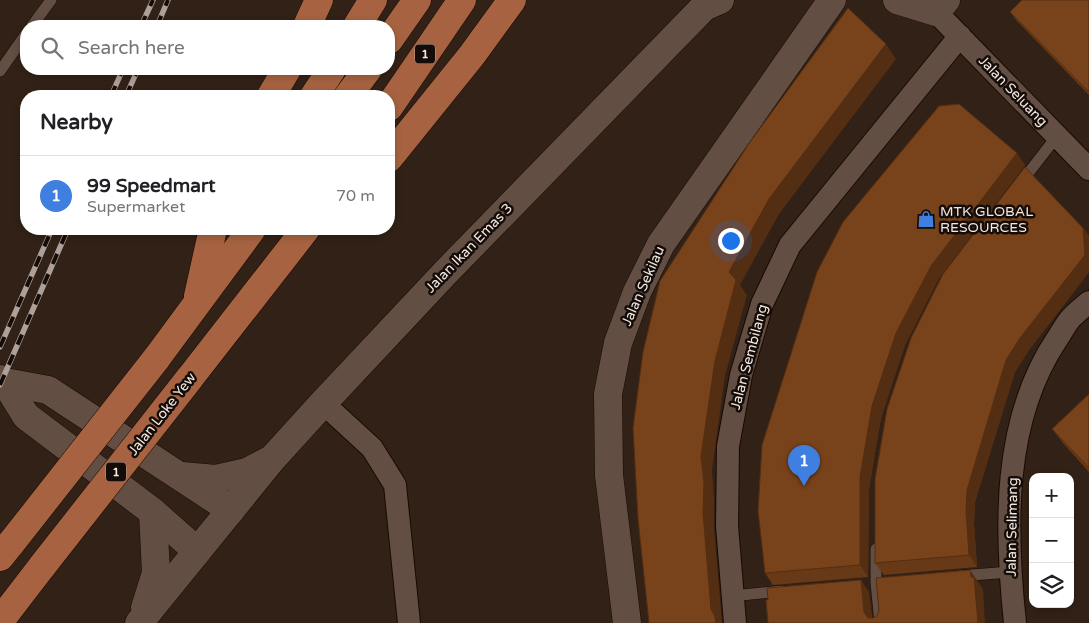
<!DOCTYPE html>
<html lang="en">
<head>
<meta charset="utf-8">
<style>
	body { margin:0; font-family:"Varela Round",sans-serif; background:#f2f2f2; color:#202124 }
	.controls { position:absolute; right:15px; bottom:15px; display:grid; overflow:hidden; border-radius:10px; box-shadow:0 2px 8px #0003 }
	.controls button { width:45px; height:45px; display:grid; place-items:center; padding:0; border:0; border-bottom:1px solid #e0e0e0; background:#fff; color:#202124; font:25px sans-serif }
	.you { position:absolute; left:730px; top:240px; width:18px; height:18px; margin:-12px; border:4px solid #fff; border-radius:50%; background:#1a73e8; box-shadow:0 0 0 8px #1a73e833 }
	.badge { display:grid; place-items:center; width:32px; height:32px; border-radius:50%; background:#0f766e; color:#fff; font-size:16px; font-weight:700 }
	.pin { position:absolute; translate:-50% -41px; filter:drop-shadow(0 1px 2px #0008) }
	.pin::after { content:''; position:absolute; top:26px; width:18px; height:15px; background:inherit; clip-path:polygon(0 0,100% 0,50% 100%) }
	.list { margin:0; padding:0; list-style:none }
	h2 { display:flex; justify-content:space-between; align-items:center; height:65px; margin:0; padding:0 20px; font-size:21px }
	h2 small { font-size:16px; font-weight:400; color:#757577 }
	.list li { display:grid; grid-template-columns:32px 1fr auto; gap:15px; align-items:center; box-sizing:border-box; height:80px; padding:0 20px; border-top:1px solid #e0e0e0 }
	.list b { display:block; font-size:19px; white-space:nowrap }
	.list p { margin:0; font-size:16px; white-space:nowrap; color:#757577 }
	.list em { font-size:16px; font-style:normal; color:#757577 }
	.icon { flex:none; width:28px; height:28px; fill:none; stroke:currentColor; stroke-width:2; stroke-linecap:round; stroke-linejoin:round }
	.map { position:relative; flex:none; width:1089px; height:623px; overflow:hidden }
	.search { position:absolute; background:#fff; box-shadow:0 2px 8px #0003; left:20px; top:20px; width:375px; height:55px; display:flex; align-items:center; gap:12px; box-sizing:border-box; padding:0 18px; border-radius:20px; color:#757577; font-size:19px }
	.panel { position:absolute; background:#fff; box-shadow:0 2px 8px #0003; left:20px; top:90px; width:375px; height:145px; border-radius:20px }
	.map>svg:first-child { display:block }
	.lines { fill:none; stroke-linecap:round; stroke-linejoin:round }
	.service-casing { stroke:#190a02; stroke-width:12 }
	.minor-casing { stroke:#190a02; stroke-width:24 }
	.tertiary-casing { stroke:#190a02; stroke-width:29 }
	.trunk-casing { stroke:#190a02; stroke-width:29 }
	.service { stroke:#624e42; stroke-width:11 }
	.minor { stroke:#624e42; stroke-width:22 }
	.tertiary { stroke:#624e42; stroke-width:28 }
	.trunk { stroke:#a76341; stroke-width:28 }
	.rail-casing { stroke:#aea098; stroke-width:5.5 }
	.rail { stroke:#140c08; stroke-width:4; stroke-dasharray:11; stroke-linecap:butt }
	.trunk-bridge-casing { stroke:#190a02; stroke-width:29; stroke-linecap:butt }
	.trunk-bridge { stroke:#a76341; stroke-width:28 }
	.wall { fill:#673916 }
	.shaded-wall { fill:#542e12 }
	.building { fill:#78421a; stroke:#542e12 }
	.labels { text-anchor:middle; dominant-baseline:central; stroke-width:5; stroke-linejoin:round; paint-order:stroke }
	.shield { fill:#140c08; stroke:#b0a59f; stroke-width:1 }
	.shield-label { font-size:12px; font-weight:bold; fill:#f3e7e0 }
	.street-label { font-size:14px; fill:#f3e7e0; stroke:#140c08 }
	.poi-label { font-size:14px; fill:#f3e7e0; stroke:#140c08; text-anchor:start }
</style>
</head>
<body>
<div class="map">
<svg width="1089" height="623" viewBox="0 0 1089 623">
	<rect width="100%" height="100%" fill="#322116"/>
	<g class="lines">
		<g class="service-casing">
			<g id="service">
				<polyline points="32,26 51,0"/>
				<polyline points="0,71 26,34"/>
				<polyline points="1020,184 1057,136"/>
				<polyline points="876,549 876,583 880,623"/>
				<polyline points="959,576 1010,572"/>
				<polyline points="732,596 782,591"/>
			</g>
		</g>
		<g class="minor-casing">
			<g id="minor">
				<polyline points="936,12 1089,169"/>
				<polyline points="323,403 372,448 395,485 409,623"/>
				<polyline points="735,623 727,526 728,446 741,375 762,304 790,245 960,36"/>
				<path d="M 1015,623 C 1005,529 1002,421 1057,339 C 1062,332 1066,323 1072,317 C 1077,312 1083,307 1089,302"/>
			</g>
		</g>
		<g class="tertiary-casing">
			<g id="tertiary">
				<polyline points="897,0 936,12 946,0"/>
				<polyline points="0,379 5,382 48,390 231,510"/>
				<polyline points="5,382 26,416 153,512 197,551"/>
				<polyline points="182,476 216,479 247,472 270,460"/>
				<polyline points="145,608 156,573 153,512"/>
				<polyline points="139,623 273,458 323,403 446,272 704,7 720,0"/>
				<polyline points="627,623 609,475 608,394 618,343 637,292 661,244 832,0"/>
			</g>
		</g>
		<g class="trunk-casing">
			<g id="trunk">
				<polyline points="307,26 319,0"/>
				<polyline points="357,26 373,0"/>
				<polyline points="389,40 417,0"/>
				<polyline points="271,96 287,69"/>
				<polyline points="314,96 332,69"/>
				<polyline points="348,96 368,69"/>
				<polyline points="389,107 462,0"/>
				<polyline points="389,158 472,55 512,0"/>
				<polyline points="198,296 213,229"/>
				<polyline points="156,359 252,229"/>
				<polyline points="189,379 306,229"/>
				<polyline points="0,557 12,542"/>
				<polyline points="0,621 43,565"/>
			</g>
		</g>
		<use href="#service" class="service"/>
		<use href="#minor" class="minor"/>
		<use href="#tertiary" class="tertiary"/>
		<use href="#trunk" class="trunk"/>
		<g class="rail-casing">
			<g id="rail">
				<polyline points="141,26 153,0"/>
				<polyline points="157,26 168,0"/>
				<polyline points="111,96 123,69"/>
				<polyline points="126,96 138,69"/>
				<polyline points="0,347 52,229"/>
				<polyline points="0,385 68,229"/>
			</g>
		</g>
		<use href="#rail" class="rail"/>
		<g class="trunk-bridge-casing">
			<g id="trunk-bridge">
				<polyline points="12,542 156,359"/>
				<polyline points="43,565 189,379"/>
			</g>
		</g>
		<use href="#trunk-bridge" class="trunk-bridge"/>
	</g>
	<g class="wall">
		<polygon points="1089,0 1089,95 1016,20 1010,12"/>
		<polygon points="959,104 1025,165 939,278 905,345 881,418 869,489 868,577 773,585 765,573"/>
		<polygon points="1083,228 1089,236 1089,272 1029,350 1015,372 975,502 974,524 977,567 884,575 875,563"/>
		<polygon points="1089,394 1089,472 1063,443 1052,429"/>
	</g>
	<g class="shaded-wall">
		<polygon points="886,44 896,59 779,214 740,285 747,295 725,376 712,470 714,499 714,527 722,623 716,623 711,609 703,512 701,456 715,361 729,272 769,199"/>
		<polygon points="1017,153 1025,165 939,278 905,345 881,418 869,489 868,577 860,565 860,477 872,406 896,333 931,266"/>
		<polygon points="1083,228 1089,236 1089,272 1029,350 1015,372 975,502 974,524 977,567 969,555 966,512 967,490 1006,360 1020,338"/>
		<polygon points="970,570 983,589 985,623 978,623"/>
		<polygon points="861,580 869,592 873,623 864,612"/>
	</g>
	<g class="building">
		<polygon points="1022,0 1089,0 1089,92 1010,12"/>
		<polygon points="848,8 886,44 769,199 729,272 736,280 715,361 701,456 704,484 703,512 711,609 715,617 716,623 649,623 638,519 633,428 643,352 660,281 750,142"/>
		<polygon points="959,104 1017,153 931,266 896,333 872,406 860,477 860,565 765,573 758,511 762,445 817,272 843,222 939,106"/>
		<polygon points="1025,167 1083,228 1085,255 1020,338 1006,360 967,490 966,512 969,555 875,563 875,479 887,409 911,338 943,274"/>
		<polygon points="1089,394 1089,468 1052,429"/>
		<polygon points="970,570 971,577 974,577 978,623 768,623 766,600 768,600 767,588 861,580 864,612 868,618 873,618 876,617 879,611 876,578"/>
	</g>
	<defs>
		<g id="shop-bare" transform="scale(1.35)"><path d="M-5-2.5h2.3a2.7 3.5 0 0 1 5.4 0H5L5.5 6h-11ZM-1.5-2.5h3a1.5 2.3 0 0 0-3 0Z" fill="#3f7fe0" stroke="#140c08" stroke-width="2.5" paint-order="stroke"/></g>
	</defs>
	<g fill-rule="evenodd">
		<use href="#shop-bare" x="926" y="219"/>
	</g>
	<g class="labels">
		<g class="shield">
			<rect x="415" y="44.5" width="20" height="19" rx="4"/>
			<rect x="106" y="462.5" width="20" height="19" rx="4"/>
		</g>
		<g class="shield-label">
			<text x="425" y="54">1</text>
			<text x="116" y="472">1</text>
		</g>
		<g class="street-label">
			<text transform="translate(1013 91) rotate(46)">Jalan Seluang</text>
			<text transform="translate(469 248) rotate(-46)">Jalan Ikan Emas 3</text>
			<text transform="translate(643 286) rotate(-66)">Jalan Sekilau</text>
			<text transform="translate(749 357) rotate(-75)">Jalan Sembilang</text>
			<text transform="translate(162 414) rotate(-52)">Jalan Loke Yew</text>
			<text transform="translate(1012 527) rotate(-89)">Jalan Selimang</text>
		</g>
		<g class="poi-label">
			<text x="940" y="211">MTK GLOBAL<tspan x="940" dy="16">RESOURCES</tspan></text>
		</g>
	</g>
</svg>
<div class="controls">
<button>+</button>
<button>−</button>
<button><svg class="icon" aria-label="layers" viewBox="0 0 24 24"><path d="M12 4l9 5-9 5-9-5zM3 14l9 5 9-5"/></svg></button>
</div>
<div class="you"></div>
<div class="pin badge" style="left:804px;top:486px;background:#3f7fe0">1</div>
<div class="search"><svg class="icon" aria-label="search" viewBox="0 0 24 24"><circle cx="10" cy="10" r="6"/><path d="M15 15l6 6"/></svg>Search here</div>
<section class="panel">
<h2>Nearby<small></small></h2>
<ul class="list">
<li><span class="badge" style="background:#3f7fe0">1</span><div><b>99 Speedmart</b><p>Supermarket</p></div><em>70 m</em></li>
</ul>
</section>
</div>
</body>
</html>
